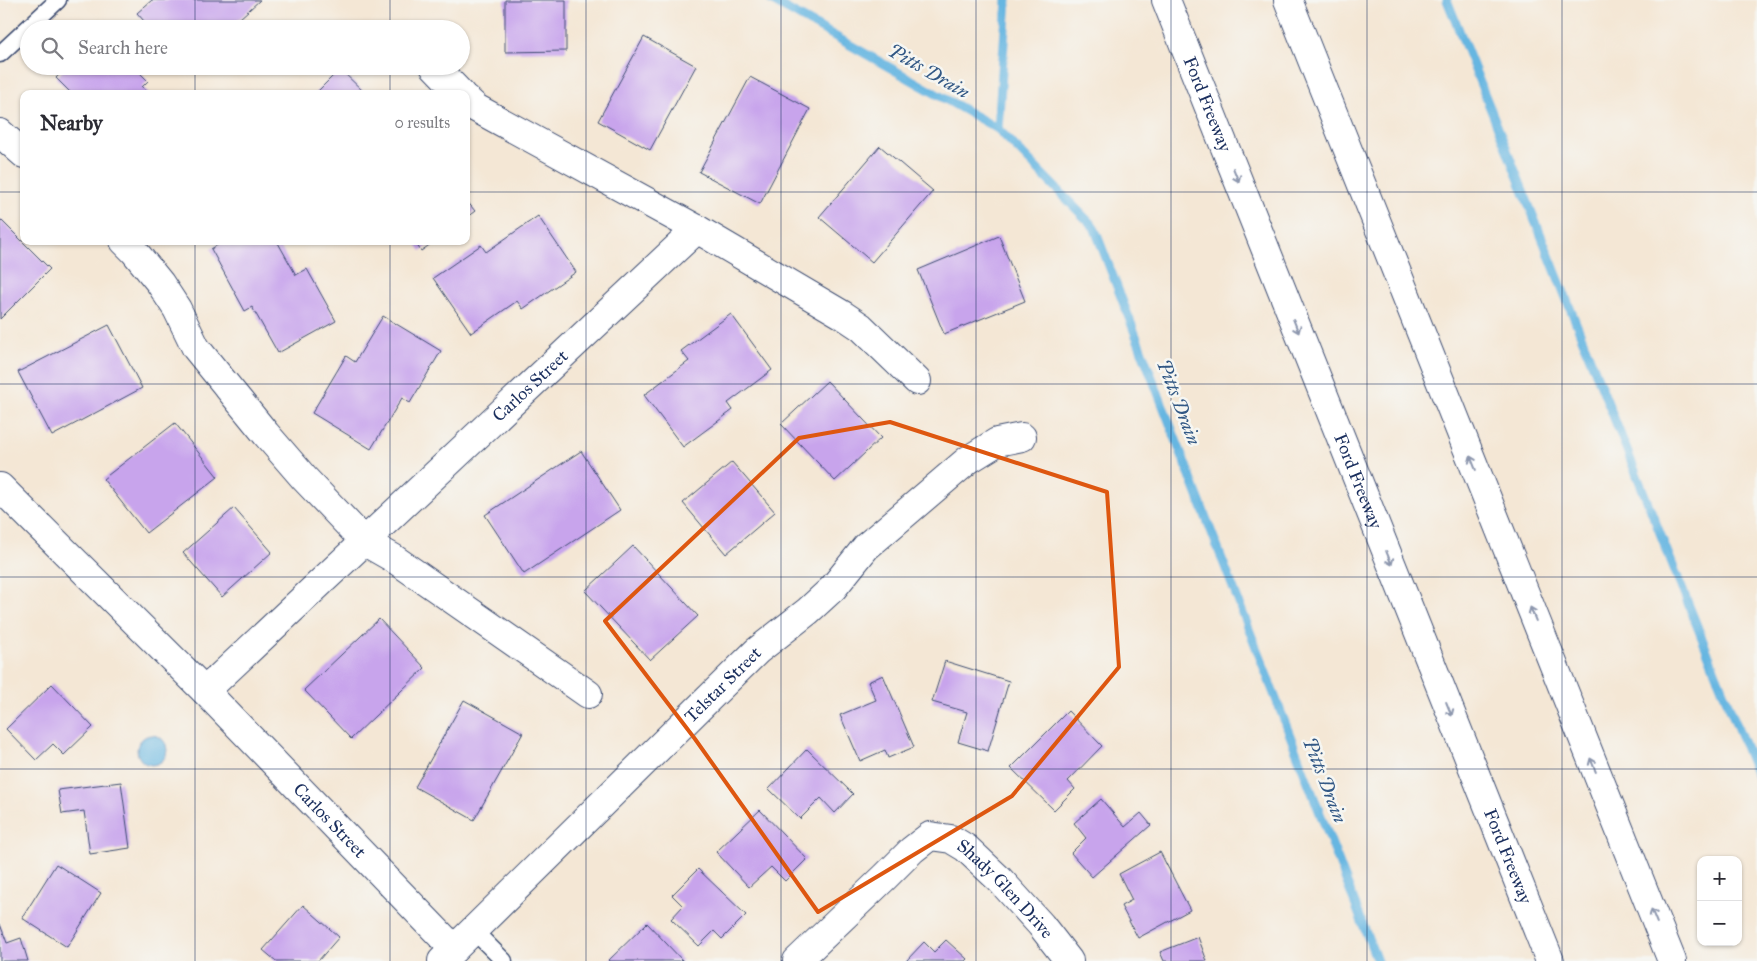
<!DOCTYPE html>
<html lang="en">
<head>
<meta charset="utf-8">
<style>
	body { margin:0; font-family:"IM FELL Great Primer",serif; background:#f7f7f7; color:#2b2b33 }
	.controls { position:absolute; right:15px; bottom:15px; display:grid; overflow:hidden; border-radius:10px; box-shadow:0 1px 4px #0004 }
	.controls button { width:45px; height:45px; display:grid; place-items:center; padding:0; border:0; border-bottom:1px solid #e1e1e2; background:#fff; color:#2b2b33; font:25px sans-serif }
	.list { margin:0; padding:0; list-style:none }
	h2 { display:flex; justify-content:space-between; align-items:center; height:65px; margin:0; padding:0 20px; font-size:21px }
	h2 small { font-size:16px; font-weight:400; color:#7c7c81 }
	.icon { flex:none; width:28px; height:28px; fill:none; stroke:currentColor; stroke-width:2; stroke-linecap:round; stroke-linejoin:round }
	.map { position:relative; flex:none; width:1757px; height:961px; overflow:hidden }
	.search { position:absolute; background:#fff; box-shadow:0 1px 4px #0004; left:20px; top:20px; width:450px; height:55px; display:flex; align-items:center; gap:12px; box-sizing:border-box; padding:0 18px; border-radius:28px; color:#7c7c81; font-size:19px }
	.panel { position:absolute; background:#fff; box-shadow:0 1px 4px #0004; left:20px; top:90px; width:450px; height:155px; border-radius:10px }
	.map>svg:first-child { display:block }
	.water { fill:#66b6e1; stroke:#4072a0 }
	.lines { fill:none; stroke-linecap:round; stroke-linejoin:round }
	.stream { stroke:#66b6e1; stroke-width:9 }
	.building { fill:#c8a4ec }
	.service-casing { stroke:#3c4b70; stroke-width:19 }
	.minor-casing { stroke:#3c4b70; stroke-width:30 }
	.motorway-casing { stroke:#3c4b70; stroke-width:30 }
	.service { stroke:#fff; stroke-width:16 }
	.minor { stroke:#fff; stroke-width:28 }
	.motorway { stroke:#fff; stroke-width:28 }
	.oneway { stroke:#8d97ae }
	.marked { fill:none; stroke:#de5710; stroke-width:4; stroke-linejoin:round }
	.grid { fill:none; stroke:#1b2f5e; stroke-width:1; stroke-opacity:0.55 }
	.labels { text-anchor:middle; dominant-baseline:central; stroke-width:5; stroke-linejoin:round; paint-order:stroke }
	.street-label { font-size:18px; fill:#1b2f5e; stroke:#f6f6f2 }
	.water-label { font-size:19px; font-style:italic; fill:#325885; stroke:#f6f6f2 }
</style>
</head>
<body>
<div class="map">
<svg width="1757" height="961" viewBox="0 0 1757 961">
	<rect width="100%" height="100%" fill="#f6f6f2"/>
	<filter id="ink" filterUnits="userSpaceOnUse"><feTurbulence type="fractalNoise" baseFrequency=".02" numOctaves="2"/><feDisplacementMap in="SourceGraphic" scale="10" xChannelSelector="R" yChannelSelector="G"/><feConvolveMatrix kernelMatrix="1 2 1 2 8 2 1 2 1" color-interpolation-filters="sRGB"/></filter>
	<filter id="wash" filterUnits="userSpaceOnUse"><feTurbulence type="fractalNoise" baseFrequency=".0096" numOctaves="4" result="noise"/><feDisplacementMap in="SourceGraphic" scale="20" xChannelSelector="R" yChannelSelector="G"/><feGaussianBlur stdDeviation="1.12" result="paint"/><feColorMatrix in="noise" values="0 0 0 0 0 0 0 0 0 0 0 0 0 0 0 0 0 1.4 0 .05"/><feComposite in="paint" operator="in"/></filter>
	<g filter="url(#wash)">
		<rect width="100%" height="100%" fill="#f4e7d5"/>
		<circle class="water" cx="152" cy="750" r="15"/>
		<g class="lines">
			<g class="stream">
				<polyline points="771,0 998,129 1094,227 1377,961"/>
				<polyline points="1447,0 1757,776"/>
				<polyline points="998,129 1007,0"/>
			</g>
		</g>
		<g id="blocks">
			<g class="building">
				<polygon points="152,0 260,0 228,29 151,29 137,13"/>
				<polygon points="505,0 566,0 566,51 505,52"/>
				<polygon points="644,37 696,66 650,150 598,121"/>
				<polygon points="67,66 133,66 148,81 142,87 150,94 72,94 56,78"/>
				<polygon points="340,69 366,94 315,94"/>
				<polygon points="750,77 810,109 760,204 699,172"/>
				<polygon points="880,146 933,191 872,262 819,217"/>
				<polygon points="466,200 475,211 466,218"/>
				<polygon points="538,216 576,272 523,309 517,301 471,333 433,278 481,245 486,252"/>
				<polygon points="0,219 50,269 0,319"/>
				<polygon points="999,236 1025,301 944,334 918,270"/>
				<polygon points="224,241 277,241 296,275 307,269 336,321 278,353 252,307 245,311 211,249"/>
				<polygon points="414,241 435,241 421,251"/>
				<polygon points="731,314 772,370 728,403 733,410 683,447 644,395 689,361 681,351"/>
				<polygon points="383,316 441,351 410,403 402,398 371,449 312,413 346,356 355,362"/>
				<polygon points="109,325 142,388 52,436 18,372"/>
				<polygon points="827,381 881,438 835,481 781,424"/>
				<polygon points="175,423 218,477 146,533 103,479"/>
				<polygon points="581,451 620,510 524,574 485,515"/>
				<polygon points="732,462 775,512 726,554 683,503"/>
				<polygon points="234,508 272,552 222,597 183,553"/>
				<polygon points="633,546 698,616 650,660 585,591"/>
				<polygon points="379,619 425,668 351,739 304,690"/>
				<polygon points="945,661 1009,681 988,751 958,742 967,712 932,702"/>
				<polygon points="883,675 914,747 888,758 885,750 860,761 840,715 876,700 868,682"/>
				<polygon points="52,684 93,727 64,755 53,744 36,760 6,729"/>
				<polygon points="464,700 523,733 474,820 415,787"/>
				<polygon points="1068,711 1102,746 1068,781 1075,789 1054,810 1011,768"/>
				<polygon points="807,749 853,794 835,813 821,798 800,819 769,789"/>
				<polygon points="121,782 130,848 90,854 84,811 62,814 58,790"/>
				<polygon points="1101,799 1125,827 1141,813 1151,825 1092,877 1071,853 1086,838 1074,823"/>
				<polygon points="760,810 807,859 785,881 771,867 749,887 716,852"/>
				<polygon points="1160,852 1190,910 1138,938 1121,906 1132,900 1119,874"/>
				<polygon points="56,864 101,893 67,947 22,918"/>
				<polygon points="698,869 746,915 722,939 714,931 699,946 671,919 683,906 672,895"/>
				<polygon points="303,905 339,937 318,961 276,961 263,950"/>
				<polygon points="647,923 683,961 608,961"/>
				<polygon points="0,924 7,943 21,938 28,961 0,961"/>
				<polygon points="1198,937 1207,961 1164,961 1160,952"/>
				<polygon points="946,940 967,959 965,961 906,961 924,942 934,952"/>
			</g>
		</g>
	</g>
	<g filter="url(#ink)">
		<use href="#blocks" fill-opacity="0" stroke="#3c4b70" stroke-width="1"/>
		<g class="lines">
			<g class="service-casing">
				<g id="service">
					<polyline points="0,54 58,0"/>
					<polyline points="474,931 504,961"/>
				</g>
			</g>
			<g class="minor-casing">
				<g id="minor">
					<polyline points="434,66 461,94"/>
					<polyline points="466,99 476,108 697,229 843,315 861,327 917,381"/>
					<polyline points="0,133 24,154"/>
					<polyline points="124,241 134,251 160,283 177,309 196,348 266,434 304,478 365,542 393,558 588,694"/>
					<path id="s1" d="M 0,487 L 205,691 L 454,949"/>
					<path id="s2" d="M 205,691 L 697,229"/>
					<path id="s3" d="M 442,961 L 757,651 L 808,611 L 833,588 L 866,547 L 968,460 L 997,442 L 1022,437"/>
					<path id="s4" d="M 797,961 L 885,877 L 912,850 L 930,836 L 951,839 L 966,848 L 1000,880 L 1041,925 L 1069,961"/>
				</g>
			</g>
			<g class="motorway-casing">
				<g id="motorway">
					<path id="s5" d="M 1166,0 L 1550,961"/>
					<polyline points="1288,0 1672,961"/>
				</g>
			</g>
			<use href="#service" class="service"/>
			<use href="#minor" class="minor"/>
			<use href="#motorway" class="motorway"/>
		</g>
		<defs><path id="oneway-shaft" d="M-6 0H5M1.5-3L5.5 0L1.5 3" fill="none" stroke-width="1.6" stroke-linecap="round" stroke-linejoin="round" transform="scale(1.25)"/></defs>
		<g class="oneway">
			<use href="#oneway-shaft" transform="translate(1236 175) rotate(68)"/>
			<use href="#oneway-shaft" transform="translate(1296 326) rotate(68)"/>
			<use href="#oneway-shaft" transform="translate(1473 463) rotate(-112)"/>
			<use href="#oneway-shaft" transform="translate(1389 558) rotate(68)"/>
			<use href="#oneway-shaft" transform="translate(1533 614) rotate(-112)"/>
			<use href="#oneway-shaft" transform="translate(1449 709) rotate(68)"/>
			<use href="#oneway-shaft" transform="translate(1593 765) rotate(-112)"/>
			<use href="#oneway-shaft" transform="translate(1654 916) rotate(-112)"/>
		</g>
	</g>
	<path class="marked" d="M 890,422 L 1107,492 L 1119,667 L 1012,796 L 818,912 L 695,739 L 605,621 L 799,438 Z"/>
	<path class="grid" d="M 195,0 L 195,29M 390,0 L 390,29M 586,0 L 586,961M 781,0 L 781,961M 976,0 L 976,961M 1171,0 L 1171,961M 1367,0 L 1367,961M 1562,0 L 1562,961M 195,66 L 195,94M 390,66 L 390,94M 0,192 L 24,192M 466,192 L 1757,192M 195,241 L 195,961M 390,241 L 390,961M 0,384 L 1757,384M 0,577 L 1757,577M 0,769 L 1757,769"/>
	<g class="labels">
		<g class="street-label">
			<text stroke="none"><textPath href="#s5" startOffset="112">Ford Freeway</textPath></text>
			<text stroke="none"><textPath href="#s2" startOffset="446">Carlos Street</textPath></text>
			<text stroke="none"><textPath href="#s5" startOffset="518">Ford Freeway</textPath></text>
			<text stroke="none"><textPath href="#s3" startOffset="394">Telstar Street</textPath></text>
			<text stroke="none"><textPath href="#s1" startOffset="469">Carlos Street</textPath></text>
			<text stroke="none"><textPath href="#s5" startOffset="922">Ford Freeway</textPath></text>
			<text stroke="none"><textPath href="#s4" startOffset="278">Shady Glen Drive</textPath></text>
		</g>
		<g class="water-label">
			<text transform="translate(929 71) rotate(30)">Pitts Drain</text>
			<text transform="translate(1179 402) rotate(69)">Pitts Drain</text>
			<text transform="translate(1325 780) rotate(69)">Pitts Drain</text>
		</g>
	</g>
</svg>
<div class="controls">
<button>+</button>
<button>−</button>
</div>
<div class="search"><svg class="icon" aria-label="search" viewBox="0 0 24 24"><circle cx="10" cy="10" r="6"/><path d="M15 15l6 6"/></svg>Search here</div>
<section class="panel">
<h2>Nearby<small>0 results</small></h2>
<ul class="list">
</ul>
</section>
</div>
</body>
</html>
